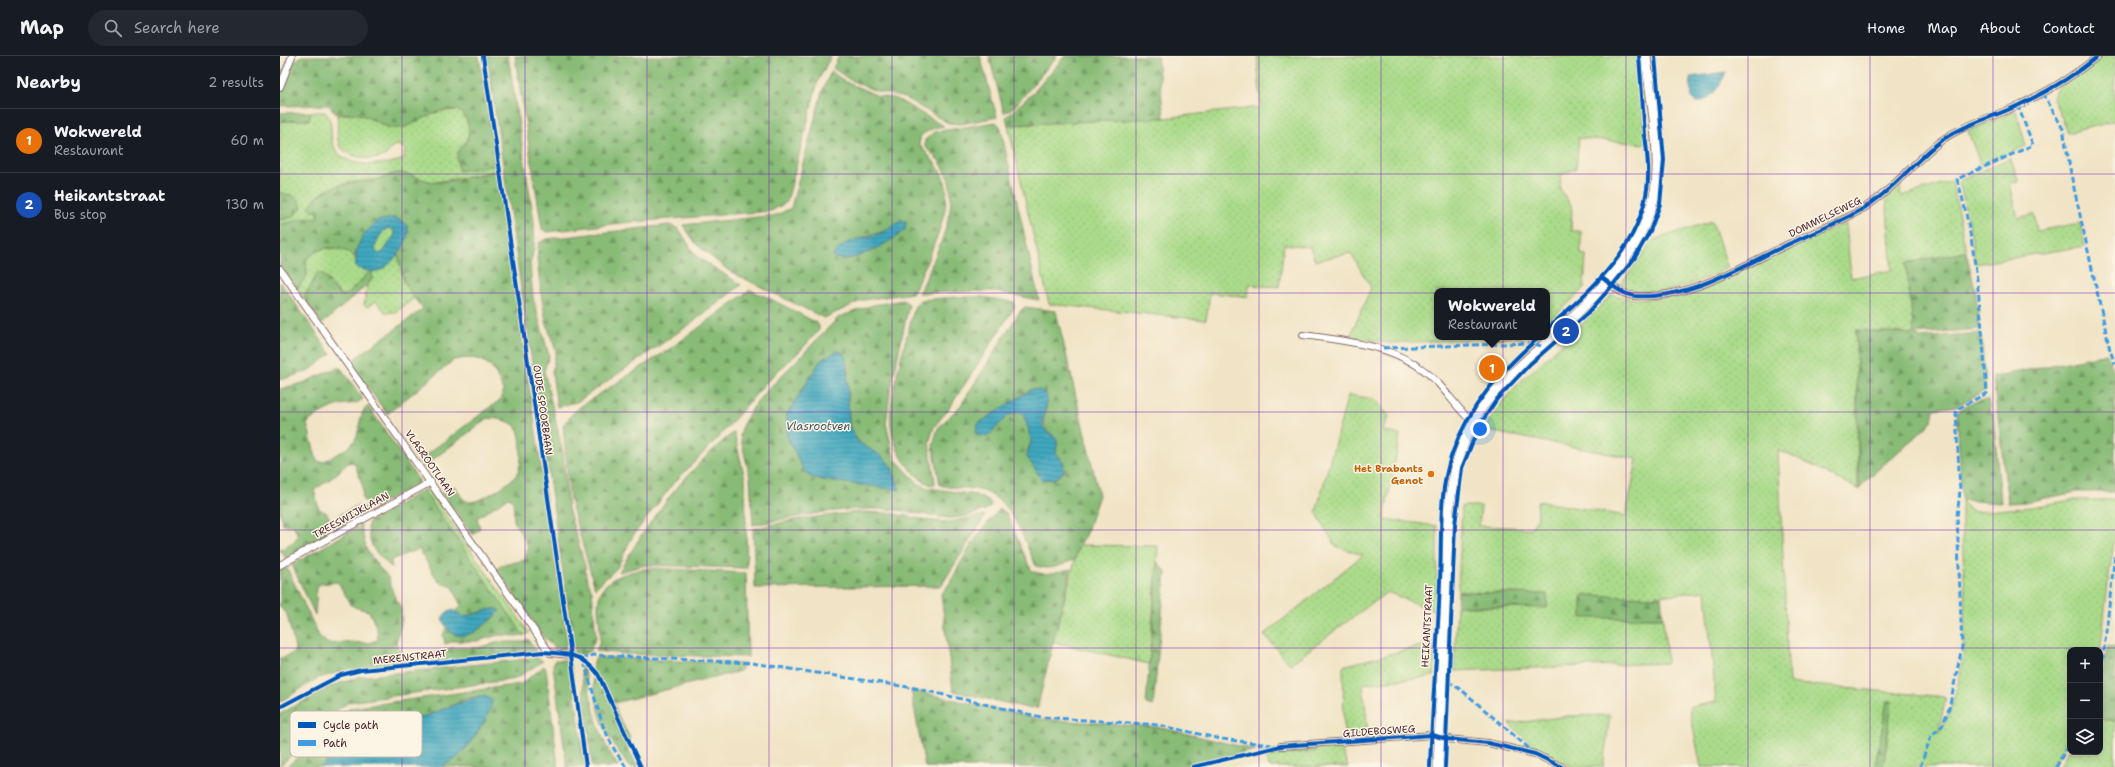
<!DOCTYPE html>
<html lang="en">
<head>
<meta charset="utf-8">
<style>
	body { margin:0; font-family:"Shantell Sans",sans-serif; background:#242831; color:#f1f3f6 }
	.controls { position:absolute; right:12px; bottom:12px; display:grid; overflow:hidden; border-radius:8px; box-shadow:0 2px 10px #0003 }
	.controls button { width:36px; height:36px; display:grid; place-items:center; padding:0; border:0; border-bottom:1px solid #363941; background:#171b24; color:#f1f3f6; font:20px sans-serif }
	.you { position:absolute; left:1200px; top:373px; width:14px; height:14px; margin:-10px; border:3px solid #fff; border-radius:50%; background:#1a73e8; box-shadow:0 0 0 6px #1a73e833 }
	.badge { display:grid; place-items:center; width:26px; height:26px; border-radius:50%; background:#d690ce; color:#fff; font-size:13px; font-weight:700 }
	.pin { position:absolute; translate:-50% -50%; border:2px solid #fff; box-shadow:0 1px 4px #0006 }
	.popup { position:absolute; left:1154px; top:232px; width:116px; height:52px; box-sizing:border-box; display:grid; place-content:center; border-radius:8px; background:#171b24; filter:drop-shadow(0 1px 3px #0005); font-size:13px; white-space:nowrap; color:#9ea1a6 }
	.popup b { font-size:15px; color:#f1f3f6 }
	.popup::after { content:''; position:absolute; left:50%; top:100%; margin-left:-8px; border:8px solid transparent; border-top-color:#171b24 }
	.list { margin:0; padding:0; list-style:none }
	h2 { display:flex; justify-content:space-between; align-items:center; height:52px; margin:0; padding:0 16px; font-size:17px }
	h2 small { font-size:13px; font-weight:400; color:#9ea1a6 }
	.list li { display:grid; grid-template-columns:26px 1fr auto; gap:12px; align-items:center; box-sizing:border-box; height:64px; padding:0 16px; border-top:1px solid #363941 }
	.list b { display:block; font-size:15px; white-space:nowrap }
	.list p { margin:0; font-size:13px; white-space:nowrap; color:#9ea1a6 }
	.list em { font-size:13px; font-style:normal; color:#9ea1a6 }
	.icon { flex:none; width:22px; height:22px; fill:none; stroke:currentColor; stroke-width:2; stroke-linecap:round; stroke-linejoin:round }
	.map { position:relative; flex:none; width:1835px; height:711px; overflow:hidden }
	header { display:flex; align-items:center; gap:24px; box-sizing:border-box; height:56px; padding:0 20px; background:#171b24; border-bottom:1px solid #363941 }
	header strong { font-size:19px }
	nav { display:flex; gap:22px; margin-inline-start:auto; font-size:14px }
	.search { width:280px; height:36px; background:#242831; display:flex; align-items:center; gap:10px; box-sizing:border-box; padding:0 14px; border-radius:22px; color:#9ea1a6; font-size:15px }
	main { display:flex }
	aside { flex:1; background:#171b24 }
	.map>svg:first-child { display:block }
	.grass { fill:url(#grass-dots); stroke:#7a7d5a }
	.forest { fill:url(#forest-firs); stroke:#686d50; fill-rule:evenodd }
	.water { fill:url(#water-rules); stroke:#446475; fill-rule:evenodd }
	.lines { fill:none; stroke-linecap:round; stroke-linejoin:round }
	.street-casing { stroke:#846461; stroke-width:8 }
	.secondary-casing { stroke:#846461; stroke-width:11 }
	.street { stroke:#fff; stroke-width:6 }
	.secondary { stroke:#fff; stroke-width:9 }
	.quiet { stroke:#409be1; stroke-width:3; stroke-dasharray:6 3; stroke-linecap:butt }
	.cycleway-casing { stroke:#fcf5e5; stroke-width:6 }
	.cycleway { stroke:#0057b8; stroke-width:4 }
	.grid { fill:none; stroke:#7b2cbf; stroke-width:1; stroke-opacity:0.55 }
	.food-dot { fill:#e8710a; stroke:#fcf5e5; stroke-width:1.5 }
	.labels { text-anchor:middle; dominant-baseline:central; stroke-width:3; stroke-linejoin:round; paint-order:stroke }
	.street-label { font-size:10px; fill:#4a1f2b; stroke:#fcf5e5 }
	.food-label { font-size:10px; font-weight:bold; fill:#c56008; stroke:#fcf5e5; text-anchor:end }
	.water-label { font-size:11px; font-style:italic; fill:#465666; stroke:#fcf5e5 }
	.key { fill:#fcf5e5; stroke:#c7b5ad; stroke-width:1 }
	.key-label { font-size:11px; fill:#4a1f2b }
</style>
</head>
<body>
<header>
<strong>Map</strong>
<div class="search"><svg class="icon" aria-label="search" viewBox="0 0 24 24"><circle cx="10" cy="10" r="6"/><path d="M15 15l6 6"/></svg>Search here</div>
<nav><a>Home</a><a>Map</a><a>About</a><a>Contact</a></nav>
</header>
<main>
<aside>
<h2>Nearby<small>2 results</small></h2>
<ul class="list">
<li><span class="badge" style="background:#e8710a">1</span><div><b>Wokwereld</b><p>Restaurant</p></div><em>60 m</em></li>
<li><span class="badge" style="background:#1a4fb4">2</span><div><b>Heikantstraat</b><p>Bus stop</p></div><em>130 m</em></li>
</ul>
</aside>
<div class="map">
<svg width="1835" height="711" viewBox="0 0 1835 711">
	<defs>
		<pattern id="grass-dots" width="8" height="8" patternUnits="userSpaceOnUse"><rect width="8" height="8" fill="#aadb8a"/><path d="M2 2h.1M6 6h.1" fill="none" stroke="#94bc77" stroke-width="1.8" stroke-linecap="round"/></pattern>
		<pattern id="forest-firs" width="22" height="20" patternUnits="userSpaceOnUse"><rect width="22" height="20" fill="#87bb76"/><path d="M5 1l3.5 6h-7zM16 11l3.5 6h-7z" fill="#709761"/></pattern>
		<pattern id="water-rules" width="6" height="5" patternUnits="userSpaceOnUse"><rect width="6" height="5" fill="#3fa8bf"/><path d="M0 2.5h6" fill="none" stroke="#37889b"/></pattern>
	</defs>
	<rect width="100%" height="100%" fill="#fcf5e5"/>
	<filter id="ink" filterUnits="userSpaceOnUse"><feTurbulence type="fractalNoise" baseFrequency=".025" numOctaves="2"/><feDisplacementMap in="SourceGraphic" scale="8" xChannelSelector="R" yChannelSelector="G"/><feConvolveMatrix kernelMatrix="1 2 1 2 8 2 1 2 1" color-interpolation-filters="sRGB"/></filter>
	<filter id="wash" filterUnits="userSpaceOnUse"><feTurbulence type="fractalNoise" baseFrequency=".012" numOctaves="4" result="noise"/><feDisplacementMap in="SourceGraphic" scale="16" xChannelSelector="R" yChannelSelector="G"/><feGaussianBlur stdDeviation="0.9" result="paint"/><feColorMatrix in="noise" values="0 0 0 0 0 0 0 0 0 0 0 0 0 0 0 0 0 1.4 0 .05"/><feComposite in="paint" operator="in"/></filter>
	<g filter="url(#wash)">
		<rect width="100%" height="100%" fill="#f1e4c6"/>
		<g class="grass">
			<polygon points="977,0 1358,0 1366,88 1299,82 1296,112 1281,119 1280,133 1292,151 1291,175 1301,175 1301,198 1306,199 1304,233 1267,267 1267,235 1157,235 1157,281 1242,281 1110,287 1070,281 1091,232 1071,197 1035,205 1030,191 1004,188 999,231 969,229 968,241 930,237 926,264 769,248 728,69 884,62 981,51"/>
			<path d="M 1821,0 L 1835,0 L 1835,65 L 1788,77 L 1773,42 C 1774,37 1775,34 1778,30 C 1790,20 1808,12 1821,0 Z"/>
			<path d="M 178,54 C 187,61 193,74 186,85 C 184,89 180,92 179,96 C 176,102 178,109 179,115 L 216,109 L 217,115 L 156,126 L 111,119 L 102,123 L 71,126 L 57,130 L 39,156 L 37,162 L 23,163 L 0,169 L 0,164 L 13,161 L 5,138 L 0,137 L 0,65 L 29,64 L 31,56 L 45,56 C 53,65 50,74 52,85 C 56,105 80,110 97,108 C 105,107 118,107 124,102 L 125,94 L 122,90 L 115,89 C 110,91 109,98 104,100 C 92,105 68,102 60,90 C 55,81 59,68 57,59 L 79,57 L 108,71 L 128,69 L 160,55 Z"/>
			<polygon points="1736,55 1746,90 1701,110 1688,75"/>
			<polygon points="1730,102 1739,126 1730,127 1738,162 1754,158 1757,175 1800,167 1805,190 1696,208 1689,167 1679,125"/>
			<path d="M 1672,125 L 1686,196 L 1626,207 L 1635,278 L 1576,274 L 1578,433 L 1509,398 L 1498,395 L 1509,627 L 1666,641 L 1658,678 C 1700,607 1680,522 1682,444 L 1686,451 L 1695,456 L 1751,451 L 1792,444 L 1835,444 L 1835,482 L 1829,518 L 1820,598 L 1820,594 L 1790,594 L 1790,679 L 1773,711 L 1603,711 L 1608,681 L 1607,645 L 1595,711 L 1421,711 L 1409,651 L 1436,646 L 1426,535 L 1367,541 L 1349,562 L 1383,562 L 1387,607 L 1174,615 L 1177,549 L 1186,551 L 1267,551 L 1267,538 L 1178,536 L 1182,450 L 1201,450 L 1199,470 L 1251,472 L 1258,462 L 1257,445 L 1346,460 L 1357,403 L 1203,374 L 1223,345 L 1237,329 L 1289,281 L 1332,238 C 1359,247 1382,242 1409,236 L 1566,167 L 1571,222 L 1612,214 L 1606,141 L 1620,128 L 1621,140 Z"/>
			<path d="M 1432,165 L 1448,212 C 1417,226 1375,248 1340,229 L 1373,184 Z"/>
			<path d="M 108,172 L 113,173 L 114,180 L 103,196 L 99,198 L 95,194 C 96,185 100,177 108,172 Z"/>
			<path d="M 43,192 C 56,192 65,192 75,201 L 76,211 L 90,215 L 68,238 L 61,240 L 43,218 L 24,242 L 17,233 L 27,219 L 26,204 L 34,196 Z"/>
			<path d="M 118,198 L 124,227 L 134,242 L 116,256 L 106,257 L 96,245 L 87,251 L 84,249 L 87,230 L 92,223 L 92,215 C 102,214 112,207 118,198 Z"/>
			<polygon points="1068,339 1095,343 1109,360 1103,375 1120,379 1104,463 1157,470 1157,556 1107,536 1010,608 984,579 1083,499 1055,490 1036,456"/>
			<polygon points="145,433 149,435 249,577 245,579 240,574 143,434"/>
			<polygon points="799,489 878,490 869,608 773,586"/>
			<polygon points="1156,586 1154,620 1083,628 1088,678 1064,680 1063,610"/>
			<polygon points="1330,659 1323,711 1294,711 1263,698 1229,668 1288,660"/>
			<polygon points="1820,663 1835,665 1835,711 1780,711 1790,692 1790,696 1820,696"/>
			<polygon points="1060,689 1068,711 989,711 985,701 1036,695 1036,691"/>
		</g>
		<g class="forest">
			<path d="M 22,0 L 199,0 L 216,109 L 179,115 C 178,109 175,100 179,94 C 182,90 187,87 188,82 C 189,75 189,66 185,61 C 172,40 136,70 121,72 C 98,75 89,51 57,59 L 49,49 L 0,50 L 0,16 Z"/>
			<polygon points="207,0 228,0 254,165 254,192 250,209 253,242 269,300 264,315 283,397 288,452 305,510 306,521 312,535 316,581 310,595 299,600 295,598"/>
			<polygon points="235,0 551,0 538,25 507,146 491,155 340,167 267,176 262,173"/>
			<polygon points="559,0 700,0 717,61 681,68 668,67 625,42 596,35 570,24 553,12"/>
			<polygon points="709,0 777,0 735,50 724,57"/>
			<polygon points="785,0 877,0 884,62 728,69 726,61 753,37"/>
			<path d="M 551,15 L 564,25 L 598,40 L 617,43 L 664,70 L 654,72 L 641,79 L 639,88 C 649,101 660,110 665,126 C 674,153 644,211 633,237 L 583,244 L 544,262 L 449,215 L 417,189 L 403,169 L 497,159 L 511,152 L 542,36 ZM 621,164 L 619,179 L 593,194 L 570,202 L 560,192 L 586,180 L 602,176 Z"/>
			<polygon points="31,56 29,64 0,65 0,57"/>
			<path d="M 716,66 L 720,70 L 759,244 L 711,235 L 638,237 L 644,227 C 658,191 685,146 662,109 C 658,102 651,97 645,91 L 645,84 L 654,76 Z"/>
			<path d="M 217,115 L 282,551 L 287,585 L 285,593 L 273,591 L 264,582 L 217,513 L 220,510 L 245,504 L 248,490 L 234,465 L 233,444 L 229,441 L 197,462 L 200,472 L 193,479 L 161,436 L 169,430 L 176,431 C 179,437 182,445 190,446 C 199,447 232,426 237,418 C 241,410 241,403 241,394 C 241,368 233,364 208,362 L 143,411 L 139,404 L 220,344 L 223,335 C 214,307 203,298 174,304 L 107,358 L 70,306 L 143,253 C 125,232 123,225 118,198 L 122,190 L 121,164 L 114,162 L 97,165 L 76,194 L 75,201 C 60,188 40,189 26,204 L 27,219 L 17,233 L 0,209 L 0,169 L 23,163 L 37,162 L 39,156 L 31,155 L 29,151 C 46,124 74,129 100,123 C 107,121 113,116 121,117 C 133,118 144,126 156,126 C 175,126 198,118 217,115 Z"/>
			<path d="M 0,137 C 9,138 23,141 21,153 L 13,161 L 0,164 Z"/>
			<polygon points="389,169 399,173 416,200 461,229 413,266 297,346 277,351 272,317 276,295 266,266 261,237 257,203 259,187 267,183"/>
			<polygon points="1686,196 1696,238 1700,273 1635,278 1640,282 1701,277 1706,334 1677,350 1654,353 1652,366 1585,425 1579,434 1576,274 1634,278 1626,207"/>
			<polygon points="90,215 92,215 92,223 86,230 42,268 24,242 38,216 43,218 61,240 68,238"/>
			<polygon points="0,226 51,298 29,315 0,324"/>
			<polygon points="470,234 489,242 537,267 539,270 539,274 521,294 491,321 438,382 392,429 352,481 337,512 315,532 290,444 283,369 293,357 301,350 394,290"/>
			<path d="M 676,241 L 702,241 L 734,246 L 734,252 L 670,351 L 654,371 L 649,387 L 655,426 L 654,429 C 644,428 639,422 632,415 C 620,402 613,387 611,369 C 608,340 627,283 634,252 L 640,244 Z"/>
			<path d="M 623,244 L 629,248 L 610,337 L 606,367 L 614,402 L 639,428 L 648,432 L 696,439 L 710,446 L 711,450 C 705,457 676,463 668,462 C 647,460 627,454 607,453 C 562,451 517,460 473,469 L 470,421 L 460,380 L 463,368 L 478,344 L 559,261 L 593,249 ZM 541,304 L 567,312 L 569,370 L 578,386 L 611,410 L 619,433 L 542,424 L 524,415 L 507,380 L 507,358 Z"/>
			<path d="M 745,251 L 776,255 L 819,439 L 806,478 L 799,489 L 795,503 C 782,509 771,515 756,510 C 742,481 733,441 696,433 C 684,431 672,433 660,429 L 653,389 L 658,372 L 681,349 L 741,254 ZM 743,337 L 767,349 C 764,362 760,372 773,379 L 776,397 L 784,407 L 783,417 L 777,421 L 747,395 C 748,393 750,389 751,386 C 751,381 745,359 741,355 L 729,359 L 707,381 Z"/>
			<polygon points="1827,298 1835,318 1835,436 1796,436 1746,446 1728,447 1713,321"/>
			<path d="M 56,312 L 61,312 L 83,343 C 72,351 68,346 57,350 C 46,353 34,360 27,368 L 37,405 L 43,406 C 53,400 72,392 76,382 C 81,371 78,358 88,350 L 140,426 L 93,452 L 82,443 L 83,431 L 75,408 L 72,406 L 68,407 L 53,421 L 34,434 L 39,453 L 47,457 L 49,462 L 44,482 L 6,502 L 0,494 L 14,485 L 18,480 L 13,469 L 3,469 L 2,462 L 0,458 L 0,333 L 23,327 Z"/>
			<path d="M 1708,344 L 1710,358 L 1713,357 L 1721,447 L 1682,444 L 1677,357 C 1685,348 1696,344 1708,344 Z"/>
			<path d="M 454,376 L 465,423 L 467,512 L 365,509 L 339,516 C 369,464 406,414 454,376 Z"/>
			<path d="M 143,434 L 240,574 L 245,579 L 236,580 L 218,579 L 197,585 L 174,585 L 165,588 L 163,579 L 167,571 L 172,577 L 193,577 L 220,555 L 218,553 L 208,554 L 183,561 L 176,555 L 181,550 L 173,531 L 158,525 L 139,493 L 111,504 L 112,512 C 95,496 88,491 88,467 Z"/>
			<polygon points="76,450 84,451 88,455 53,476 59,459"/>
			<path d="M 720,453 L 726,457 L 751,514 C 763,522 777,515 791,513 L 757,653 L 753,650 L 752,653 L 673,635 L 661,538 C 672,527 676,514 684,501 C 694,484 706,467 720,453 Z"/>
			<polygon points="578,456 609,457 653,465 671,466 704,459 704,462 661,530 475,532 473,473 513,464"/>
			<polygon points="81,469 86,493 98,510 108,521 113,537 121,553 122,564 116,587 122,598 128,600 139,600 173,592 197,592 220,586 241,586 248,583 256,595 59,616 38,622 0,646 0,602 8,600 14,596 15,592 7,559 0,551 0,514 7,512 39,580 48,588 65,586 88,587 98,584 97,573 89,555 77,552 71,549 58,526 40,528 37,531 35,559 12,509"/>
			<polygon points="878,506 886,516 873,650 866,648"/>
			<path d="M 369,512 L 466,517 L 468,601 L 347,598 L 316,595 C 322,584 320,574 319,562 C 313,524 338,518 369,512 Z"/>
			<polygon points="1178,536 1267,538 1267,552 1179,550 1177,549"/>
			<polygon points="1302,539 1381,541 1383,562 1302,562"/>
			<polygon points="1828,590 1835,590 1835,665 1820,663 1820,625"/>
			<path d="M 317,601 L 465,608 L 460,615 L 334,647 L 337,658 L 349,680 L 349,694 L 359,711 L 349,711 C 340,697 329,683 323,668 C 318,656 307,610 317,601 Z"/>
			<polygon points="257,602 263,605 235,623 69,646 61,651 0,710 0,658 49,631 78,621"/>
			<polygon points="275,604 285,604 291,610 305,711 287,711 273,609"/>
			<path d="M 301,609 L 305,616 C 313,650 318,683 339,711 L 312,711 Z"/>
			<path d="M 264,610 L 266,613 L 278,711 L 163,711 L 168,705 L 176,702 L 206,664 L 204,640 C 198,641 192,641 186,643 C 170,649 109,682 101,657 L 95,657 L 92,662 L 84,662 L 81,668 L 87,675 L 87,679 L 73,689 L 62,691 L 40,711 L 7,711 L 70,652 L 241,628 Z"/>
			<polygon points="631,634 759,663 878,671 976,694 904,711 645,711"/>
			<polygon points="1607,645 1612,645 1603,711 1595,711"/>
			<polygon points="1036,691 1036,695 985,701 983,696"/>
		</g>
		<g class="water">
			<path d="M 1446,16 C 1441,28 1430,47 1416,46 L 1412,43 L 1410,21 Z"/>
			<path d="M 113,162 C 118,164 124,165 127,170 C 133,184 111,211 98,215 C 90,217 84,214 76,211 L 76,194 L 83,179 L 97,165 ZM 108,172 L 113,173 L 114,180 L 103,196 L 99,198 L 95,194 C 96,185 100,177 108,172 Z"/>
			<path d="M 621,164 L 626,165 L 625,174 C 614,184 566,213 553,200 C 562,182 588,183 603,176 C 609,173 615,168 621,164 Z"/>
			<polygon points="557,295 562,296 565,300 567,312 569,370 578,386 603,401 611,410 620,434 542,424 529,420 524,415 507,380 507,358 541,304"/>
			<path d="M 752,333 L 760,334 L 766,338 C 770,349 761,358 763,369 C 764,377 774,377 777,385 C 778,388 776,393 776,397 L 784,407 L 783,417 L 774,423 L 762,424 L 747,401 C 747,395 750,391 751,386 C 751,381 745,359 741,356 L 729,359 L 707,381 L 697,379 L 696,374 L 699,367 Z"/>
			<path d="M 218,553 L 220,555 C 203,572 175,597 162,562 L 166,557 L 173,554 L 184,561 L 208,554 Z"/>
			<path d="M 204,640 L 212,644 C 211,661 190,688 178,701 C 173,706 168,705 163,711 L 40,711 L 62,691 L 73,689 L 87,679 L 87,675 L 81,668 L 84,662 L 92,662 L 96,655 L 101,656 C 103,660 103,663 108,665 C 130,673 178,643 204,640 Z"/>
		</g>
	</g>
	<g filter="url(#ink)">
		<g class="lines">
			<g class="street-casing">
				<g id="street">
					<polyline points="0,31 12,0"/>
					<polyline points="0,213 270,597 291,599"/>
					<path d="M 1326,225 C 1335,232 1343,239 1355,240 C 1410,244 1463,209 1511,187 C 1533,176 1558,167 1579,155 C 1611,137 1633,106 1662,84 C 1685,68 1714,61 1739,49 C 1767,36 1794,20 1818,0"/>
					<path d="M 1023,279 C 1069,285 1122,290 1156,325 C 1169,339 1179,354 1193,367"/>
					<polyline points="0,509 151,426"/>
					<polyline points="1001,690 1152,679 1167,683 1208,687 1255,698 1282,711"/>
				</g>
			</g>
			<g class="secondary-casing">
				<path id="secondary" d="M 1158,711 L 1169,453 C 1173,417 1181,382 1202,351 C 1219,328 1240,310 1261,291 C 1306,248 1363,200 1375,135 C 1382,96 1370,40 1366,0"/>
			</g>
			<use href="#street" class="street"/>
			<use href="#secondary" class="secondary"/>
			<g class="quiet">
				<polyline points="1763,37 1783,73 1792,123 1830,294 1835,308"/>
				<polyline points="1103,292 1252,287 1261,290"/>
				<polyline points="302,603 313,599 472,607 634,632 761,661 879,669 941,683 991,689"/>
				<polyline points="304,606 323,670 334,693 346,711"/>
				<polyline points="1820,613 1823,602 1835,498"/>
				<polyline points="1168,625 1184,636 1252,695"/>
				<path d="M 1640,711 L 1651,680 L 1662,670 L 1669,653 L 1682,591 L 1677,460 L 1680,435 L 1676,357 L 1679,352 L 1707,337 C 1701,266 1698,192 1677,123 L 1753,89 L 1738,50"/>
				<polyline points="1776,711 1790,686"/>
			</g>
			<g class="cycleway-casing">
				<g id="cycleway">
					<polyline points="203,0 291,599 306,711"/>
					<path d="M 1321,221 C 1332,229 1341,238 1355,240 C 1409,244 1463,209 1511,187 C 1533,177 1558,167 1579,155 C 1611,137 1633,106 1662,84 C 1685,68 1714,61 1739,49 C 1767,36 1794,20 1818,0"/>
					<path d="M 1267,273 C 1309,235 1359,194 1367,133 C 1370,116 1367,96 1365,79 C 1363,52 1361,26 1359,0"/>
					<path d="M 0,651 L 61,619 L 81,614 L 263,596 C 289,599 300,596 318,618 L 361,711"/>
					<polyline points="913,711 1001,690 1152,679 1167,683 1208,687 1255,698 1282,711"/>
					<path d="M 1150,711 C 1152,649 1158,586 1160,524 C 1162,483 1158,437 1172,398 C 1189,349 1221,315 1259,281"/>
					<polyline points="1165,711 1175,469 1182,412 1199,370 1217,343 1250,308 1307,258 1332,230 1354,203 1370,175 1380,148 1384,104 1375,0"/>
				</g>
			</g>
			<use href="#cycleway" class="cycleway"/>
		</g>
	</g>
	<path class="grid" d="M 122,0 L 122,711M 245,0 L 245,711M 367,0 L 367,711M 489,0 L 489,711M 612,0 L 612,711M 734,0 L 734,711M 856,0 L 856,711M 979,0 L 979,711M 1101,0 L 1101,711M 1223,0 L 1223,711M 1346,0 L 1346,711M 1468,0 L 1468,711M 1590,0 L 1590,711M 1713,0 L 1713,711M 0,118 L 1835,118M 0,237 L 1835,237M 0,356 L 1835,356M 0,474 L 1835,474M 0,592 L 1835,592"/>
	<circle class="food-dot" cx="1151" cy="418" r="4"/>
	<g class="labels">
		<g class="street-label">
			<text transform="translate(1545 161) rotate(-26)">DOMMELSEWEG</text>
			<text transform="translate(263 354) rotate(82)">OUDE SPOORBAAN</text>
			<text transform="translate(150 407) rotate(55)">VLASROOTLAAN</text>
			<text transform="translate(71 459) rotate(-29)">TREESWIJKLAAN</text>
			<text transform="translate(1147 570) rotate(-87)">HEIKANTSTRAAT</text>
			<text transform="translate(130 601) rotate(-6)">MERENSTRAAT</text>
			<text transform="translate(1099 675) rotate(-4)">GILDEBOSWEG</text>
		</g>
		<g class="food-label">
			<text x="1143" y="412">Het Brabants<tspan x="1143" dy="12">Genot</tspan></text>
		</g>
		<g class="water-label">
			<text x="538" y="370">Vlasrootven</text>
		</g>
	</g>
	<rect x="10" y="655" width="132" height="46" rx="6" class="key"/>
	<rect x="18" y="666" width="18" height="6" fill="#0057b8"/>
	<rect x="18" y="684" width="18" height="6" fill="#409be1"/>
	<g class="key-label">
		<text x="43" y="673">Cycle path</text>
		<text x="43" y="691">Path</text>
	</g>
</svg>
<div class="controls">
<button>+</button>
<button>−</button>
<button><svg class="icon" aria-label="layers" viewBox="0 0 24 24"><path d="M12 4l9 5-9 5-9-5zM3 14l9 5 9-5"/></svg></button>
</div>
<div class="you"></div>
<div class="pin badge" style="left:1212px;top:312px;background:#e8710a">1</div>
<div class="popup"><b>Wokwereld</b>Restaurant</div>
<div class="pin badge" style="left:1286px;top:275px;background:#1a4fb4">2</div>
</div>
</main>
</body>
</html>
